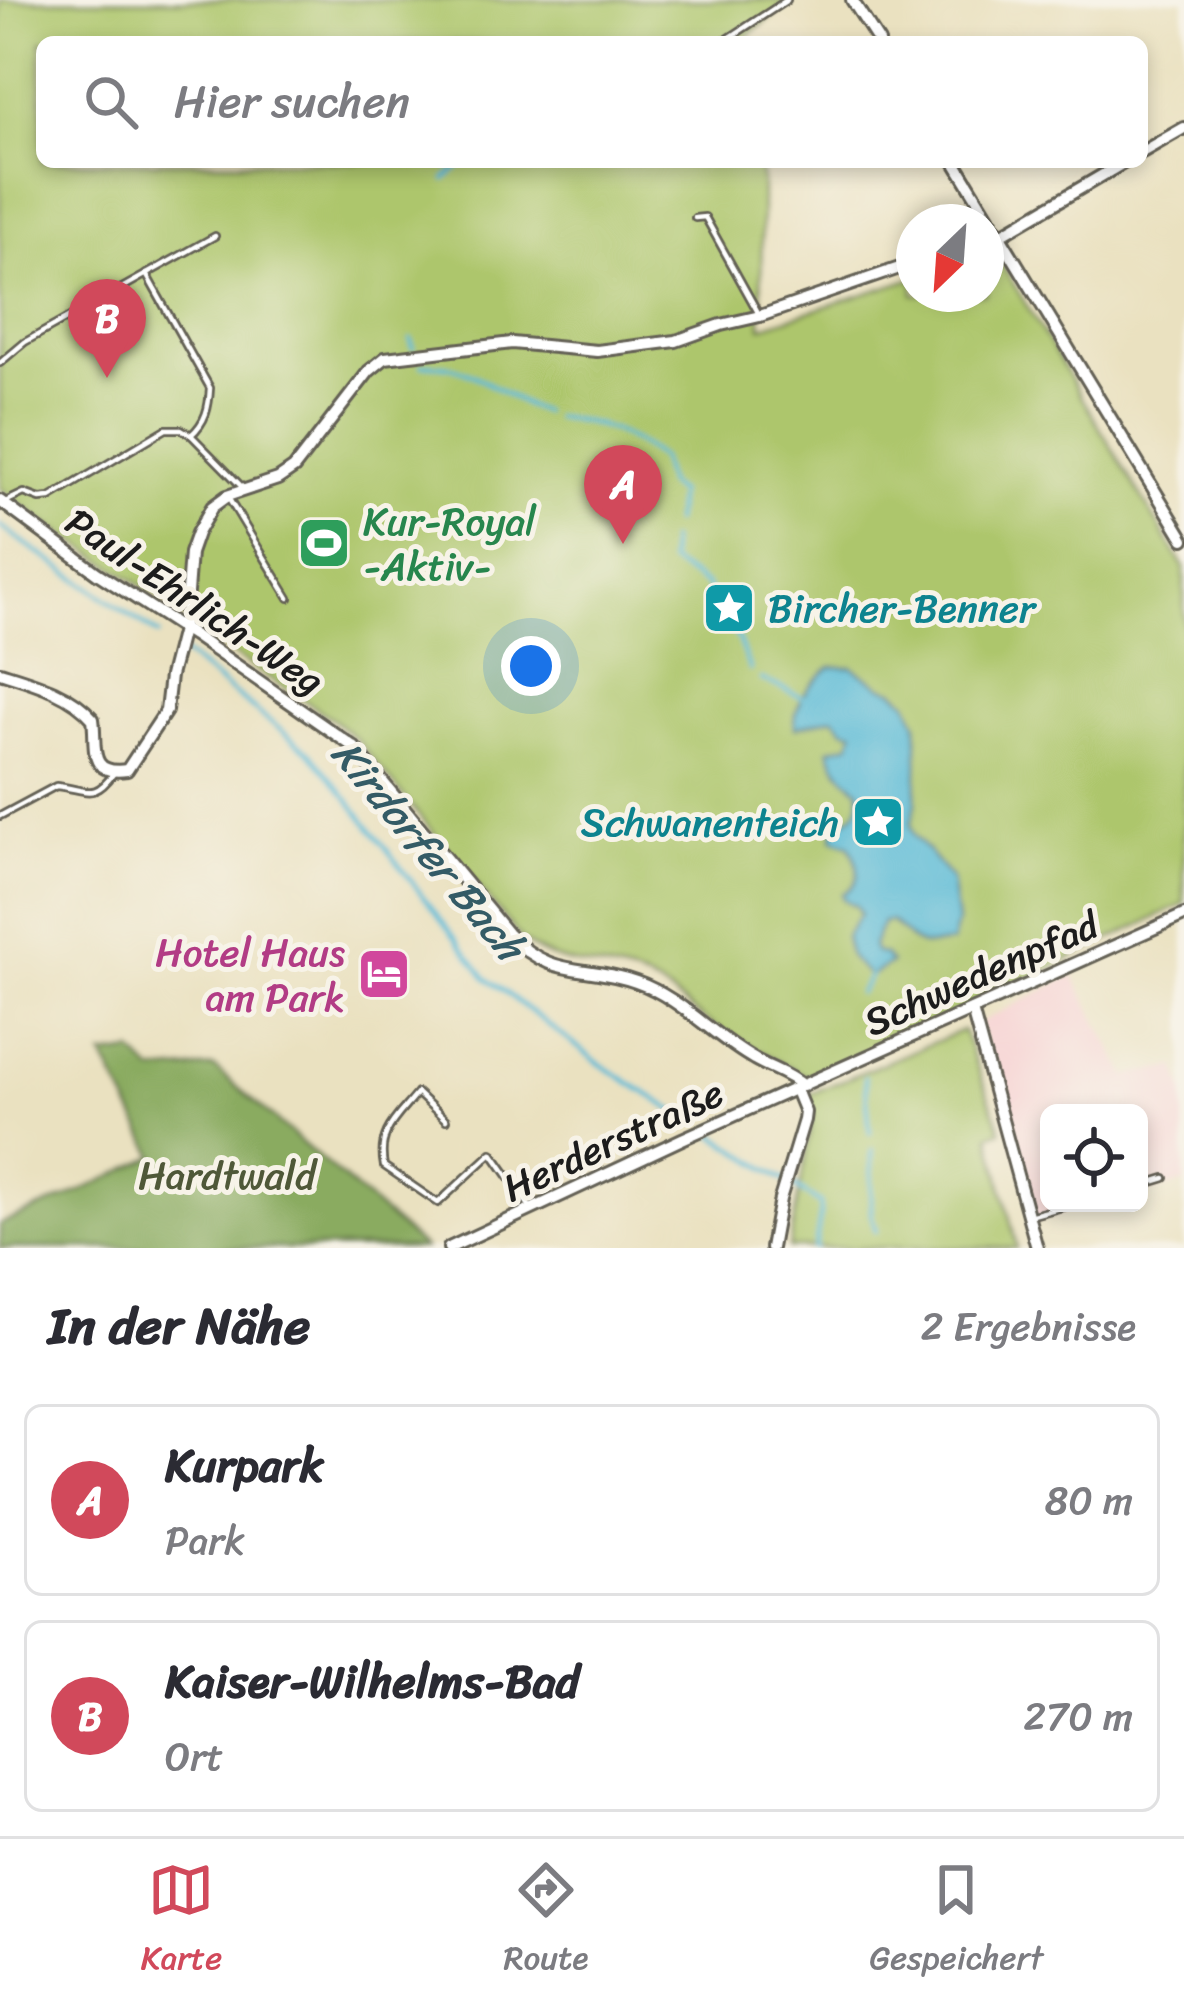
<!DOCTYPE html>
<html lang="de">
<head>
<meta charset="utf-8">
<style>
	body { margin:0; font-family:Sriracha,sans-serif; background:#f7f7f7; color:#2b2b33 }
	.controls { position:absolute; right:36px; bottom:36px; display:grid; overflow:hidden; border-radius:18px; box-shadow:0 6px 18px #0003 }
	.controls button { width:108px; height:108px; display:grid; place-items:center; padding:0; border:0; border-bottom:3px solid #e1e1e2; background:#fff; color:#2b2b33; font:60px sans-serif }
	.compass { position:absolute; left:896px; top:204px; width:108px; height:108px; border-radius:50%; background:#fff; box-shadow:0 6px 18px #0003; rotate:205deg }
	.you { position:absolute; left:531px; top:666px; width:42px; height:42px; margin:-30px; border:9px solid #fff; border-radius:50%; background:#1a73e8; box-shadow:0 0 0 18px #1a73e833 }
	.badge { display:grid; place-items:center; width:78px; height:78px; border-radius:50%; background:#d1495b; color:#fff; font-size:39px; font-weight:700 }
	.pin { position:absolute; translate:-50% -99px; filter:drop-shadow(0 3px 6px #0008) }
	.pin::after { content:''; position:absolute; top:63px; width:42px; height:36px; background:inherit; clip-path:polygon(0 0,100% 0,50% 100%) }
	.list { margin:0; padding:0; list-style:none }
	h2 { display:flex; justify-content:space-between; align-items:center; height:156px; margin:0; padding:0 48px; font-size:51px }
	h2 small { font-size:39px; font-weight:400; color:#7c7c81 }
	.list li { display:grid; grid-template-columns:78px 1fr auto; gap:36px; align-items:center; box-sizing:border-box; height:192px; margin:0 24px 24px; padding:0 24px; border:3px solid #e1e1e2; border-radius:18px }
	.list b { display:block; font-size:45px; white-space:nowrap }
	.list p { margin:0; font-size:39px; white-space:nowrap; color:#7c7c81 }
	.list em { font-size:39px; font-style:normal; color:#7c7c81 }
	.icon { flex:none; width:66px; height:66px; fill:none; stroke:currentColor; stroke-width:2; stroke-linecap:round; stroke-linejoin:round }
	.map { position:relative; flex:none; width:1184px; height:1248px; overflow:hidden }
	.search { position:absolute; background:#fff; box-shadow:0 6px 18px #0003; left:36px; right:36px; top:36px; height:132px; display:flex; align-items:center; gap:30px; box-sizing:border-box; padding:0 42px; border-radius:18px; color:#7c7c81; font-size:45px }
	.sheet { height:588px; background:#fff }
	nav { display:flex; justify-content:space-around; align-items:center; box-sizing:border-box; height:168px; border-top:3px solid #e1e1e2; background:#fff; font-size:33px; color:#7c7c81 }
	nav a { display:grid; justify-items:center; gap:6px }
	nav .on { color:#d1495b }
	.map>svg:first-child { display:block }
	.built { fill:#f7cfd1 }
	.green { fill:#adc66c; stroke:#647144; stroke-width:3 }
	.forest { fill:#8aab60; stroke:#53643e; stroke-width:3 }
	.water { fill:#58bad6; stroke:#3a6b79; stroke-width:3 }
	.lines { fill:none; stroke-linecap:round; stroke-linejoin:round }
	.stream { stroke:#58bad6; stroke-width:4.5 }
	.lane-casing { stroke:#646155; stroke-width:10 }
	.street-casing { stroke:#646155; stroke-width:16 }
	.lane { stroke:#fff; stroke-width:4.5 }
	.street { stroke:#fff; stroke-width:10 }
	.labels { text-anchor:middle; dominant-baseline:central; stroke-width:10; stroke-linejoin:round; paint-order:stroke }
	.leisure-label { font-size:39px; fill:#27864d; stroke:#f7f3e8; text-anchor:start }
	.street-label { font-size:39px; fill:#1c1c1c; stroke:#f7f3e8 }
	.culture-label { font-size:39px; fill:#0d838f; stroke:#f7f3e8; text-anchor:start }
	.hotel-label { font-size:39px; fill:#b23c85; stroke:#f7f3e8; text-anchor:end }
	.park-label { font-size:39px; fill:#4f5838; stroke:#f7f3e8 }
	.water-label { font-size:42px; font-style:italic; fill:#345b66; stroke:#f7f3e8 }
</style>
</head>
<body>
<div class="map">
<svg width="1184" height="1248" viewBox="0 0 1184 1248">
	<rect width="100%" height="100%" fill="#f7f3e8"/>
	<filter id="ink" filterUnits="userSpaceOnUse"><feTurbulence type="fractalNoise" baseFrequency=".00833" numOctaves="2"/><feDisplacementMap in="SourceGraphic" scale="24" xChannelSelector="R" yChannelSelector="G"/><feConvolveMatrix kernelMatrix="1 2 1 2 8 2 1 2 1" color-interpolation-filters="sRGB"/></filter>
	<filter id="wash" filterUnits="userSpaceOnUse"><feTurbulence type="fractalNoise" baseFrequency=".004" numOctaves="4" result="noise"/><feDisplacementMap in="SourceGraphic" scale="48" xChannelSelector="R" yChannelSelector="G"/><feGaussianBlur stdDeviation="2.7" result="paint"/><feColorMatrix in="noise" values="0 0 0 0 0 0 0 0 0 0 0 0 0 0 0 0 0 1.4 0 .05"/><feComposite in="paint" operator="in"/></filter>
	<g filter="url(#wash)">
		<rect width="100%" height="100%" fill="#eae1c0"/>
		<polygon class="built" points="1073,975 1127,1076 1176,1067 1184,1090 1184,1183 1139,1194 1139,1113 1049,1113 1049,1203 1103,1203 1034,1220 1008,1119 979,1023"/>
		<g class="green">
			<path d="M 0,0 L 793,0 L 745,38 L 745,42 L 42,42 L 42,162 L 758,162 L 762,181 L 761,327 L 914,278 L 914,294 L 986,294 L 986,255 L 995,253 L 1184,568 L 1184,904 L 964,1009 L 810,1078 C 777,1059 742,1042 710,1023 C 686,1008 667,986 639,977 C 597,963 560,970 523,941 L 357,740 L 331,718 L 209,639 L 168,603 L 40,519 L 0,488 Z"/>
			<polygon points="963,1030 1001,1130 990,1135 1017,1248 789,1248 813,1115 805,1096"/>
		</g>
		<polygon class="forest" points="133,1052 153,1072 214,1067 424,1248 0,1248 0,1224 63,1199 155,1156 103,1056"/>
		<path class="water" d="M 831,667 L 852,667 L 881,686 L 894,690 L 908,702 L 917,722 L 918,745 L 916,804 L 911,825 L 914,835 L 951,879 L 957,922 L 952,943 C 910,949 920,945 891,921 L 883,922 L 873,945 L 875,952 L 885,955 L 891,963 L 870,976 L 850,958 L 845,937 L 860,914 L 856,906 L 843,899 L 842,894 C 864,882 860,865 849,845 L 833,839 L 835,825 C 853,817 863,811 859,789 C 844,779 835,767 829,749 L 850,744 L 854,731 L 844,729 L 834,717 L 795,728 C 793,703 812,681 831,667 Z"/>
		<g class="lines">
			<g class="stream">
				<polyline points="445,179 465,162"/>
				<polyline points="411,339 413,348"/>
				<path d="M 422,365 C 472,360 499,398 543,412"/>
				<path d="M 555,417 C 596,421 626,433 660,458 L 667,485 L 678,493 L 674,522"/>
				<polyline points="0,526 159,635"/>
				<polyline points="670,540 669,562 706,585 739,641 750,670"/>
				<polyline points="182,653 310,753 345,795 486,978 600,1064 691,1121"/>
				<polyline points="761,679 804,698"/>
				<polyline points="859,993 870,976"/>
				<polyline points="865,1077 870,1133"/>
				<polyline points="714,1135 820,1203 821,1211 815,1248"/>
				<polyline points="872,1150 871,1214 876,1231"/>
			</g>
		</g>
	</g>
	<g filter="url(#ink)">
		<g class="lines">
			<g class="lane-casing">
				<g id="lane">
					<polyline points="723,42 787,0"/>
					<polyline points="695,218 705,217 760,316"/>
					<path d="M 146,274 L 210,388 C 209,407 206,422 191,435"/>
					<polyline points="0,363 25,342 215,236"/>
					<polyline points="227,496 289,598"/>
					<polyline points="3,503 24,493 40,499 50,498 166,429 181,429 191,435 243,488"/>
					<path d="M 0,816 L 56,786 C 87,789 93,802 114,773"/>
					<path d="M 446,1120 L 417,1093 C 397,1118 377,1131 384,1166 L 438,1203 L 492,1153 L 530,1207"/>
					<polyline points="1139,1186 1165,1178"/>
					<polyline points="1029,1216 1078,1203"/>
				</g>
			</g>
			<g class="street-casing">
				<g id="street">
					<polyline points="852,0 879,42"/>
					<polyline points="1142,152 1184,128"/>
					<polyline points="955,162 1184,539"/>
					<polyline points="986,240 999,236 1125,162"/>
					<path d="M 0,501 L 97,573 L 193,635 L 354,747 L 508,934 C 554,981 582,963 636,982 C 680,997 714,1037 754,1059 C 771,1069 788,1073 803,1086"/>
					<path d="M 0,672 C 32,682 70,692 93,719 C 97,745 86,776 127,770 L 166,711 L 170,676 L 185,618 L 190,553 L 197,533 L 212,507 L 227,496 L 278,479 L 294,468 L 369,371 L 385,358 L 512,343 L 597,351 L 676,341 L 721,325 L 760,316 L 914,263"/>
					<polyline points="972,1010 1037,1248"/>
					<polyline points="449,1248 682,1139 1184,915"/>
					<polyline points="771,1248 780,1199 804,1120 805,1112 796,1090"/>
				</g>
			</g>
			<use href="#lane" class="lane"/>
			<use href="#street" class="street"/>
		</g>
	</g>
	<defs>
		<g id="stadium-square" transform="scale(2.7)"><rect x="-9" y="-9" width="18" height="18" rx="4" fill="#2e9e5b" stroke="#f7f3e8"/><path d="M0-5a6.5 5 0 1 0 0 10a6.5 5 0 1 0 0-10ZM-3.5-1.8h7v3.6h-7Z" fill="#fff"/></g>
		<g id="sight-square" transform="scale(2.7)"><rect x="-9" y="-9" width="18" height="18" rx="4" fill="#0f9aa8" stroke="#f7f3e8"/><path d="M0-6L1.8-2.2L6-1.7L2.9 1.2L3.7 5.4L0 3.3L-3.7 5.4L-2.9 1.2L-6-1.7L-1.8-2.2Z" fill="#fff"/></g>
		<g id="hotel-square" transform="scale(2.7)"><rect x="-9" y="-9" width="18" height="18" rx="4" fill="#d1479c" stroke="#f7f3e8"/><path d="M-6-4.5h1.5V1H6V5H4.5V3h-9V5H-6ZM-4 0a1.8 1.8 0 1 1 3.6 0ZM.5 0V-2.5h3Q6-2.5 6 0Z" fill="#fff"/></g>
	</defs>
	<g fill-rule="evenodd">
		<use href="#stadium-square" x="324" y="543"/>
		<use href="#sight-square" x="729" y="608"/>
		<use href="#sight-square" x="878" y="822"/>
		<use href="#hotel-square" x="384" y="974"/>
	</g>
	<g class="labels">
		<g class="leisure-label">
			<text x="363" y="521">Kur-Royal<tspan x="363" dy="45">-Aktiv-</tspan></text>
		</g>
		<g class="street-label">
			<text transform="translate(195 601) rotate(34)">Paul-Ehrlich-Weg</text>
			<text transform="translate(981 973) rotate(-24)">Schwedenpfad</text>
			<text transform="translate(613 1140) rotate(-25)">Herderstraße</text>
		</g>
		<g class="culture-label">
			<text x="768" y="608">Bircher-Benner</text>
			<text x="839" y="822" text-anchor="end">Schwanenteich</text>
		</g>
		<g class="hotel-label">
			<text x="345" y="952">Hotel Haus<tspan x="345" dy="45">am Park</tspan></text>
		</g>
		<g class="park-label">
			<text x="227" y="1175">Hardtwald</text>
		</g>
		<g class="water-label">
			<text transform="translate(428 850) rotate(50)">Kirdorfer Bach</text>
		</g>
	</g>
</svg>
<div class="controls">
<button><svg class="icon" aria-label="locate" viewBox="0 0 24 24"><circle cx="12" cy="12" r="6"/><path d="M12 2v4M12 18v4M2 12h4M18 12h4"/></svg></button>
</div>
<svg class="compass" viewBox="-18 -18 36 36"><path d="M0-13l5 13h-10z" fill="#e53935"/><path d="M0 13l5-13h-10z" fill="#7c7c81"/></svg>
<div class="you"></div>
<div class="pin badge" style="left:623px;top:544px">A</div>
<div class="pin badge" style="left:107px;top:378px">B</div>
<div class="search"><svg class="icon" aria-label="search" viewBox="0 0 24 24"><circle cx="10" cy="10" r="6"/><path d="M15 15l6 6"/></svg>Hier suchen</div>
</div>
<section class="sheet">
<h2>In der Nähe<small>2 Ergebnisse</small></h2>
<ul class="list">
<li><span class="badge">A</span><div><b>Kurpark</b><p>Park</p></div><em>80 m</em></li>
<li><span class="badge">B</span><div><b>Kaiser-Wilhelms-Bad</b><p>Ort</p></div><em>270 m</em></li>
</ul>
</section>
<nav>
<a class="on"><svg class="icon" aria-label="map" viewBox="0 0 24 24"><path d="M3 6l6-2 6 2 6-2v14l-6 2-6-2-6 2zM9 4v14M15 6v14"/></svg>Karte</a>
<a><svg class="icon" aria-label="directions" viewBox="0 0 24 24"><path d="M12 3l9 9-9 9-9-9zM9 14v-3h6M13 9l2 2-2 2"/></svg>Route</a>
<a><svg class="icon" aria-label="saved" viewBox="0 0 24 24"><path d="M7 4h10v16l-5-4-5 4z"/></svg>Gespeichert</a>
</nav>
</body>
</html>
